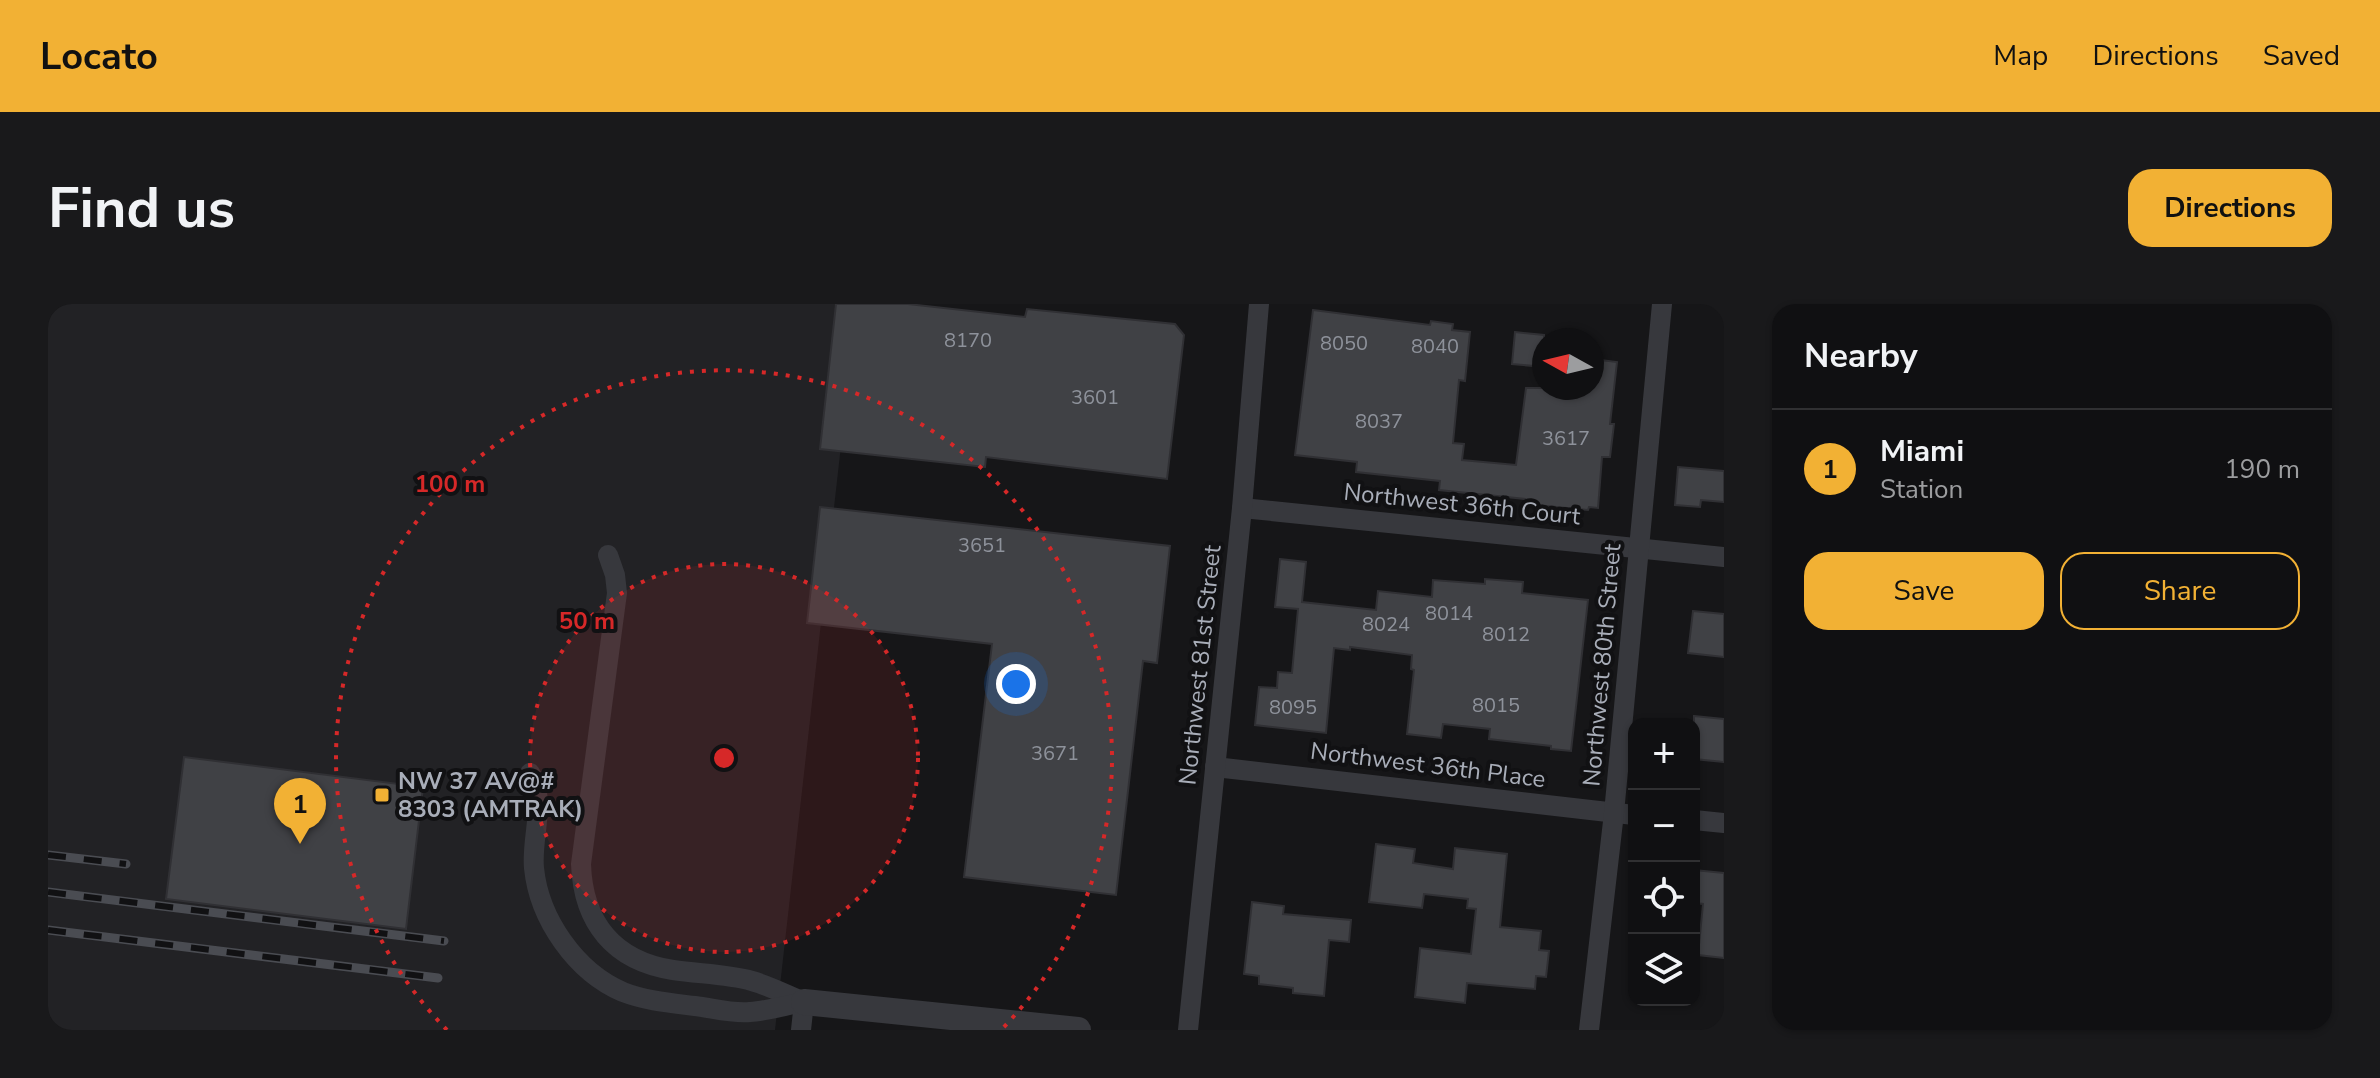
<!DOCTYPE html>
<html lang="en">
<head>
<meta charset="utf-8">
<style>
	body { margin:0; font-family:"Nunito Sans",sans-serif; background:#19191b; color:#f1f3f6 }
	.controls { position:absolute; right:24px; bottom:24px; display:grid; overflow:hidden; border-radius:16px; box-shadow:0 2px 6px #0004 }
	.controls button { width:72px; height:72px; display:grid; place-items:center; padding:0; border:0; border-bottom:2px solid #303032; background:#101012; color:#f1f3f6; font:40px sans-serif }
	.compass { position:absolute; left:1484px; top:24px; width:72px; height:72px; border-radius:50%; background:#101012; box-shadow:0 2px 6px #0004; rotate:278deg }
	.you { position:absolute; left:968px; top:380px; width:28px; height:28px; margin:-20px; border:6px solid #fff; border-radius:50%; background:#1a73e8; box-shadow:0 0 0 12px #1a73e833 }
	.badge { display:grid; place-items:center; width:52px; height:52px; border-radius:50%; background:#f2b134; color:#111; font-size:26px; font-weight:700 }
	.pin { position:absolute; translate:-50% -66px; filter:drop-shadow(0 2px 4px #0008) }
	.pin::after { content:''; position:absolute; top:42px; width:28px; height:24px; background:inherit; clip-path:polygon(0 0,100% 0,50% 100%) }
	.list { margin:0; padding:0; list-style:none }
	h2 { display:flex; justify-content:space-between; align-items:center; height:104px; margin:0; padding:0 32px; font-size:34px }
	h2 small { font-size:26px; font-weight:400; color:#9c9d9f }
	.list li { display:grid; grid-template-columns:52px 1fr auto; gap:24px; align-items:center; box-sizing:border-box; height:120px; padding:0 32px; border-top:2px solid #303032 }
	.list b { display:block; font-size:30px; white-space:nowrap }
	.list p { margin:0; font-size:26px; white-space:nowrap; color:#9c9d9f }
	.list em { font-size:26px; font-style:normal; color:#9c9d9f }
	.actions { display:flex; gap:16px; padding:24px 32px }
	.actions a { flex:1; padding:18px 0; border:2px solid #f2b134; border-radius:24px; text-align:center; font-size:28px; color:#f2b134 }
	.actions .main { background:#f2b134; color:#111 }
	.icon { flex:none; width:44px; height:44px; fill:none; stroke:currentColor; stroke-width:2; stroke-linecap:round; stroke-linejoin:round }
	.map { position:relative; flex:none; width:1676px; height:726px; overflow:hidden; border-radius:24px }
	header { display:flex; align-items:center; gap:48px; box-sizing:border-box; height:112px; padding:0 40px; background:#f2b134; color:#111 }
	header strong { font-size:38px }
	nav { display:flex; gap:44px; margin-inline-start:auto; font-size:28px }
	.intro { display:flex; align-items:center; justify-content:space-between; box-sizing:border-box; height:192px; padding:0 48px }
	h1 { margin:0; font-size:56px }
	.button { padding:20px 36px; border-radius:24px; background:#f2b134; color:#111; font-size:28px; font-weight:700 }
	main { display:flex; gap:48px; padding:0 48px }
	aside { flex:1; background:#101012; border-radius:24px; box-shadow:0 2px 6px #0004 }
	.map>svg:first-child { display:block }
	.built { fill:#222225 }
	.building { fill:#404145; stroke:#303034; stroke-width:2 }
	.lines { fill:none; stroke-linecap:round; stroke-linejoin:round }
	.minor { stroke:#37383d; stroke-width:20 }
	.tertiary { stroke:#37383d; stroke-width:26 }
	.rail-casing { stroke:#4a4c52; stroke-width:9 }
	.rail { stroke:#111113; stroke-width:6; stroke-dasharray:18; stroke-linecap:butt }
	.ring { fill:none; stroke:#d62828; stroke-width:4; stroke-dasharray:4 8 }
	.poi-dot { fill:#f2b134; stroke:#111113; stroke-width:3 }
	.labels { text-anchor:middle; dominant-baseline:central; stroke-width:8; stroke-linejoin:round; paint-order:stroke }
	.number-label { font-size:20px; fill:#8e929b }
	.street-label { font-size:24px; fill:#a8adb8; stroke:#111113 }
	.poi-label { font-size:24px; font-weight:bold; fill:#a8adb8; stroke:#111113; text-anchor:start }
	.centre { fill:#d62828; stroke:#111113; stroke-width:4 }
	.ring-label { font-size:24px; text-anchor:middle; font-weight:bold; fill:#d62828; stroke:#111113; stroke-width:8; stroke-linejoin:round; paint-order:stroke }
</style>
</head>
<body>
<header>
<strong>Locato</strong>
<nav><a>Map</a><a>Directions</a><a>Saved</a></nav>
</header>
<div class="intro"><h1>Find us</h1><a class="button">Directions</a></div>
<main>
<div class="map">
<svg width="1676" height="726" viewBox="0 0 1676 726">
	<rect width="100%" height="100%" fill="#161618"/>
	<polygon class="built" points="0,0 809,0 727,726 0,726"/>
	<g class="building">
		<polygon points="788,0 860,0 977,13 979,5 1127,20 1136,31 1119,175 938,153 937,163 772,145"/>
		<polygon points="1265,6 1382,21 1383,17 1405,20 1404,26 1422,28 1417,77 1411,76 1405,139 1416,140 1414,156 1468,161 1478,84 1544,84 1544,55 1569,58 1562,120 1566,120 1562,153 1554,153 1550,204 1541,203 1540,206 1477,200 1477,195 1391,186 1392,177 1308,168 1309,158 1247,151"/>
		<polygon points="1467,28 1496,31 1496,63 1464,60"/>
		<polygon points="1630,163 1676,167 1676,198 1653,196 1652,203 1627,201"/>
		<polygon points="772,203 1122,242 1109,359 1095,357 1068,591 916,573 944,340 759,319"/>
		<polygon points="1232,255 1258,258 1254,298 1328,306 1330,287 1384,293 1385,276 1437,280 1437,275 1475,278 1474,289 1540,296 1523,447 1503,445 1503,442 1441,435 1442,425 1395,420 1393,434 1359,430 1366,366 1363,365 1364,351 1302,343 1302,346 1286,344 1278,429 1207,421 1211,383 1229,384 1230,368 1244,369 1250,305 1227,303"/>
		<polygon points="1645,307 1676,310 1676,353 1640,349"/>
		<polygon points="1646,412 1676,415 1676,458 1646,455"/>
		<polygon points="136,453 375,483 358,625 118,595"/>
		<polygon points="1328,540 1367,545 1365,559 1405,565 1407,544 1459,550 1452,623 1493,627 1491,646 1501,647 1498,673 1488,672 1487,685 1419,679 1417,699 1367,693 1372,644 1423,650 1428,605 1419,604 1420,595 1376,590 1374,604 1321,598"/>
		<polygon points="1646,566 1676,569 1676,654 1650,651 1655,600 1646,599"/>
		<polygon points="1204,598 1236,602 1235,610 1303,616 1301,638 1281,636 1276,692 1245,689 1245,684 1211,680 1211,672 1196,670"/>
	</g>
	<g class="lines">
		<g class="minor">
			<polyline points="1194,204 1676,253"/>
			<path d="M 560,251 L 567,271 L 569,289 L 533,560 C 535,619 566,657 625,666 C 651,670 679,670 704,677 C 722,682 739,691 756,698"/>
			<polyline points="1167,463 1586,511"/>
			<path d="M 482,469 C 499,497 483,533 486,564 C 491,615 528,668 575,688 C 598,697 623,699 647,702 C 664,704 685,710 702,708 C 720,707 738,701 756,698"/>
			<polyline points="1646,516 1676,519"/>
			<polyline points="753,726 756,698"/>
			<polyline points="1140,726 1194,204 1211,0"/>
			<polyline points="1541,726 1566,509 1614,0"/>
		</g>
		<polyline class="tertiary" points="756,698 1030,726"/>
		<g class="rail-casing">
			<g id="rail">
				<polyline points="0,551 78,560"/>
				<polyline points="0,588 396,637"/>
				<polyline points="0,626 390,674"/>
			</g>
		</g>
		<use href="#rail" class="rail"/>
	</g>
	<circle cx="676" cy="454" r="194" fill="#d62828" fill-opacity=".12"/>
	<g class="ring">
		<circle cx="676" cy="454" r="194"/>
		<path d="M399 726A388 388 0 1 1 953 726"/>
	</g>
	<rect class="poi-dot" x="326" y="483" width="16" height="16" rx="4"/>
	<g class="labels">
		<g class="number-label">
			<text x="920" y="36">8170</text>
			<text x="1296" y="39">8050</text>
			<text x="1387" y="42">8040</text>
			<text x="1047" y="93">3601</text>
			<text x="1331" y="117">8037</text>
			<text x="1518" y="134">3617</text>
			<text x="934" y="241">3651</text>
			<text x="1401" y="309">8014</text>
			<text x="1338" y="320">8024</text>
			<text x="1458" y="330">8012</text>
			<text x="1448" y="401">8015</text>
			<text x="1245" y="403">8095</text>
			<text x="1007" y="449">3671</text>
		</g>
		<g class="street-label">
			<text transform="translate(1414 200) rotate(6)">Northwest 36th Court</text>
			<text transform="translate(1152 361) rotate(-84)">Northwest 81st Street</text>
			<text transform="translate(1554 361) rotate(-85)">Northwest 80th Street</text>
			<text transform="translate(1380 461) rotate(7)">Northwest 36th Place</text>
		</g>
		<g class="poi-label">
			<text x="350" y="477">NW 37 AV@#<tspan x="350" dy="28">8303 (AMTRAK)</tspan></text>
		</g>
	</g>
	<circle cx="676" cy="454" r="12" class="centre"/>
	<g class="ring-label">
		<text x="402" y="188">100 m</text>
		<text x="539" y="325">50 m</text>
	</g>
</svg>
<div class="controls">
<button>+</button>
<button>−</button>
<button><svg class="icon" aria-label="locate" viewBox="0 0 24 24"><circle cx="12" cy="12" r="6"/><path d="M12 2v4M12 18v4M2 12h4M18 12h4"/></svg></button>
<button><svg class="icon" aria-label="layers" viewBox="0 0 24 24"><path d="M12 4l9 5-9 5-9-5zM3 14l9 5 9-5"/></svg></button>
</div>
<svg class="compass" viewBox="-18 -18 36 36"><path d="M0-13l5 13h-10z" fill="#e53935"/><path d="M0 13l5-13h-10z" fill="#9c9d9f"/></svg>
<div class="you"></div>
<div class="pin badge" style="left:252px;top:540px">1</div>
</div>
<aside>
<h2>Nearby<small></small></h2>
<ul class="list">
<li><span class="badge">1</span><div><b>Miami</b><p>Station</p></div><em>190 m</em></li>
</ul>
<div class="actions"><a class="main">Save</a><a>Share</a></div>
</aside>
</main>
</body>
</html>
